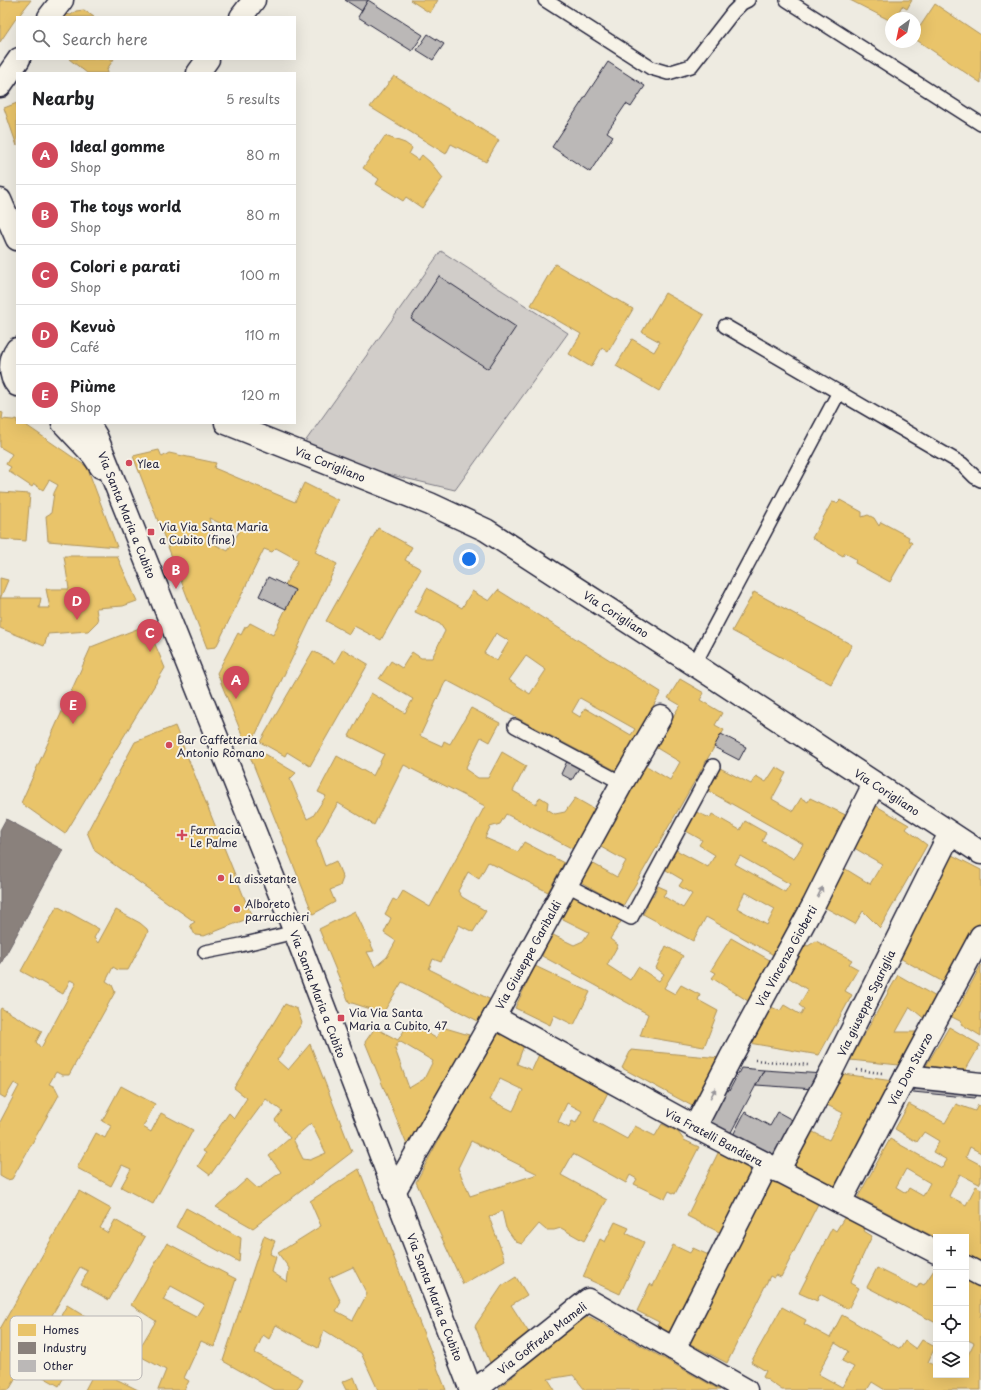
<!DOCTYPE html>
<html lang="en">
<head>
<meta charset="utf-8">
<style>
	body { margin:0; font-family:"Playpen Sans",sans-serif; background:#f6f6f6; color:#202124 }
	.controls { position:absolute; right:12px; bottom:12px; display:grid; overflow:hidden; border-radius:0px; box-shadow:0 4px 16px #0002 }
	.controls button { width:36px; height:36px; display:grid; place-items:center; padding:0; border:0; border-bottom:1px solid #e0e0e0; background:#fff; color:#202124; font:20px sans-serif }
	.compass { position:absolute; left:885px; top:12px; width:36px; height:36px; border-radius:50%; background:#fff; box-shadow:0 4px 16px #0002; rotate:213deg }
	.you { position:absolute; left:469px; top:559px; width:14px; height:14px; margin:-10px; border:3px solid #fff; border-radius:50%; background:#1a73e8; box-shadow:0 0 0 6px #1a73e833 }
	.badge { display:grid; place-items:center; width:26px; height:26px; border-radius:50%; background:#d1495b; color:#fff; font-size:13px; font-weight:700 }
	.pin { position:absolute; translate:-50% -33px; filter:drop-shadow(0 1px 2px #0008) }
	.pin::after { content:''; position:absolute; top:21px; width:14px; height:12px; background:inherit; clip-path:polygon(0 0,100% 0,50% 100%) }
	.list { margin:0; padding:0; list-style:none }
	h2 { display:flex; justify-content:space-between; align-items:center; height:52px; margin:0; padding:0 16px; font-size:17px }
	h2 small { font-size:13px; font-weight:400; color:#757577 }
	.list li { display:grid; grid-template-columns:26px 1fr auto; gap:12px; align-items:center; box-sizing:border-box; height:60px; padding:0 16px; border-top:1px solid #e0e0e0 }
	.list b { display:block; font-size:15px; white-space:nowrap }
	.list p { margin:0; font-size:13px; white-space:nowrap; color:#757577 }
	.list em { font-size:13px; font-style:normal; color:#757577 }
	.icon { flex:none; width:22px; height:22px; fill:none; stroke:currentColor; stroke-width:2; stroke-linecap:round; stroke-linejoin:round }
	.map { position:relative; flex:none; width:981px; height:1390px; overflow:hidden }
	.search { position:absolute; background:#fff; box-shadow:0 4px 16px #0002; left:16px; top:16px; width:280px; height:44px; display:flex; align-items:center; gap:10px; box-sizing:border-box; padding:0 14px; border-radius:0px; color:#757577; font-size:15px }
	.panel { position:absolute; background:#fff; box-shadow:0 4px 16px #0002; left:16px; top:72px; width:280px; height:352px; border-radius:0px }
	.map>svg:first-child { display:block }
	.green { fill:#d1cdc9; stroke:#7a7882 }
	.homes { fill:#e9c46a; stroke:#ad935c; fill-rule:evenodd }
	.industry { fill:#8a817c; stroke:#6b6468 }
	.building { fill:#bbb8b7; stroke:#22223b }
	.lines { fill:none; stroke-linecap:round; stroke-linejoin:round }
	.lane-casing { stroke:#22223b; stroke-width:16 }
	.street-casing { stroke:#22223b; stroke-width:25 }
	.secondary-casing { stroke:#22223b; stroke-width:25 }
	.path { stroke:#22223b; stroke-width:2.5; stroke-dasharray:1 3; stroke-linecap:butt }
	.lane { stroke:#f7f3e8; stroke-width:13 }
	.street { stroke:#f7f3e8; stroke-width:22 }
	.secondary { stroke:#f7f3e8; stroke-width:22 }
	.oneway { fill:#97959a }
	.poi-dot { fill:#d1495b; stroke:#f7f3e8; stroke-width:1.5 }
	.labels { text-anchor:middle; dominant-baseline:central; stroke-width:4; stroke-linejoin:round; paint-order:stroke }
	.poi-label { font-size:11px; fill:#22223b; stroke:#f7f3e8; text-anchor:start }
	.street-label { font-size:11px; fill:#22223b; stroke:#f7f3e8 }
	.key { fill:#f7f3e8; stroke:#b7b4b4; stroke-width:1 }
	.key-label { font-size:11px; fill:#22223b }
</style>
</head>
<body>
<div class="map">
<svg width="981" height="1390" viewBox="0 0 981 1390">
	<rect width="100%" height="100%" fill="#eeebe1"/>
	<filter id="ink" filterUnits="userSpaceOnUse"><feTurbulence type="fractalNoise" baseFrequency=".025" numOctaves="2"/><feDisplacementMap in="SourceGraphic" scale="8" xChannelSelector="R" yChannelSelector="G"/><feConvolveMatrix kernelMatrix="1 2 1 2 8 2 1 2 1" color-interpolation-filters="sRGB"/></filter>
	<g filter="url(#ink)">
		<polygon class="green" points="441,251 568,333 455,490 362,468 302,446"/>
		<g class="homes">
			<polygon points="0,0 31,0 18,17 17,17 0,42"/>
			<polygon points="410,0 438,0 430,13"/>
			<polygon points="850,0 912,0 907,9 902,6 895,18 891,18 891,21"/>
			<polygon points="935,4 981,35 981,83 915,39 915,34"/>
			<polygon points="84,10 94,17 58,17 61,13 71,15 76,11"/>
			<polygon points="69,59 114,59 107,69 108,73 87,73"/>
			<polygon points="394,76 499,140 486,162 451,144 446,154 370,107"/>
			<polygon points="17,103 17,146 4,108"/>
			<polygon points="385,136 405,143 412,148 409,154 418,160 422,155 430,162 443,178 422,208 406,197 403,201 376,184 379,179 363,168"/>
			<polygon points="555,264 633,309 608,352 602,348 591,367 569,354 581,334 531,305"/>
			<polygon points="665,293 704,315 659,391 616,366 632,339 654,352 660,342 642,332"/>
			<polygon points="0,412 3,413 2,419 13,420 17,419 17,423 23,423 87,467 117,547 48,541 46,516 51,513 54,493 58,485 49,480 43,490 34,484 32,487 8,471 11,467 6,464 12,454 0,447"/>
			<path d="M 159,450 L 162,457 L 169,453 L 216,463 L 214,468 L 295,502 L 304,483 L 338,500 L 315,552 L 337,564 L 253,740 L 243,737 L 217,673 L 238,633 L 241,635 L 245,627 L 248,626 L 250,623 L 273,635 L 295,590 L 285,585 L 298,560 L 276,548 L 272,552 L 264,549 L 216,647 L 207,648 L 133,456 ZM 209,518 L 239,532 L 228,551 L 216,545 Z"/>
			<polygon points="0,492 30,494 26,541 0,539"/>
			<polygon points="840,500 862,512 862,517 868,515 874,518 879,526 881,522 909,537 908,540 912,543 890,582 855,563 856,559 845,553 843,556 812,538 832,502 837,503"/>
			<polygon points="378,528 412,547 405,560 421,569 381,640 354,626 349,634 326,621"/>
			<polygon points="64,556 117,556 137,601 123,606 96,608 98,621 88,631 48,634 44,646 0,628 0,598 41,598 39,608 50,608 46,589 69,589"/>
			<polygon points="0,578 8,580 0,599"/>
			<path d="M 427,588 L 462,608 L 472,591 L 489,601 L 498,590 L 661,692 L 617,771 L 446,680 L 420,736 L 442,746 L 444,741 L 450,744 L 471,708 L 500,723 L 490,742 L 481,737 L 465,769 L 478,778 L 488,778 L 502,752 L 526,766 L 513,791 L 536,804 L 540,797 L 548,802 L 547,809 L 555,814 L 565,812 L 575,798 L 596,810 L 575,850 L 506,814 L 500,824 L 490,827 L 485,838 L 518,852 L 524,842 L 564,863 L 548,892 L 488,862 L 479,879 L 468,872 L 458,891 L 462,897 L 486,911 L 473,932 L 459,925 L 441,962 L 433,959 L 429,969 L 491,1000 L 480,1022 L 402,982 L 383,1013 L 349,1002 L 319,929 L 355,911 L 374,951 L 367,952 L 375,967 L 387,957 L 396,941 L 384,933 L 391,918 L 385,914 L 393,899 L 397,901 L 403,891 L 430,907 L 485,806 L 404,765 L 374,825 L 338,803 L 316,841 L 325,866 L 336,861 L 343,878 L 340,886 L 330,890 L 335,902 L 313,914 L 249,754 L 256,749 L 296,773 L 290,779 L 307,819 L 313,816 L 326,796 L 318,792 L 337,756 L 373,776 L 384,754 L 349,736 L 371,693 L 405,713 L 413,699 L 379,679 L 391,661 L 402,668 L 412,652 L 421,658 L 432,658 L 445,631 L 440,624 L 415,612 ZM 496,633 L 509,641 L 497,661 L 484,653 ZM 526,656 L 546,670 L 530,694 L 509,680 ZM 580,698 L 635,729 L 631,735 L 585,708 L 580,717 L 572,712 Z"/>
			<polygon points="754,592 852,645 831,684 732,631"/>
			<polygon points="147,625 165,668 65,834 21,803 91,647"/>
			<polygon points="343,649 368,664 310,766 287,752 285,756 260,742 313,651 335,663"/>
			<polygon points="680,679 704,693 700,700 722,713 715,725 724,730 623,906 579,881 590,862 617,877 626,861 599,846 645,765 670,780 680,762 655,747 680,705 668,698"/>
			<polygon points="175,726 252,917 204,936 195,935 190,925 195,922 95,851 87,832 135,742"/>
			<path d="M 718,767 L 751,784 L 756,776 L 766,782 L 776,767 L 786,773 L 772,799 L 793,811 L 801,798 L 808,802 L 810,798 L 852,818 L 833,856 L 827,853 L 779,958 L 706,917 L 693,941 L 643,914 L 648,905 L 643,903 L 648,893 L 653,896 L 658,886 L 667,890 L 663,896 L 683,908 L 692,894 L 679,886 L 683,880 L 666,870 L 676,850 L 708,867 L 715,855 L 699,845 L 702,840 L 686,831 L 696,812 L 710,818 L 712,814 L 740,830 L 745,821 L 766,833 L 762,841 L 794,859 L 803,844 L 707,790 ZM 740,856 L 790,884 L 785,892 L 735,864 ZM 745,892 L 775,909 L 767,925 L 737,908 Z"/>
			<polygon points="873,804 909,825 906,829 927,845 880,928 863,911 855,924 817,903 839,865 870,884 882,864 849,845"/>
			<polygon points="948,853 981,870 981,920 947,984 894,955"/>
			<polygon points="573,892 622,920 610,939 618,945 607,965 630,980 638,967 659,981 664,974 656,968 666,946 683,956 664,988 675,994 681,985 700,995 698,1000 718,1011 704,1047 640,1036 648,1014 542,956 551,934 574,945 583,941 589,932 559,917"/>
			<polygon points="57,906 99,929 94,938 98,943 116,910 140,923 147,929 148,932 128,970 118,970 113,967 106,981 112,985 115,992 69,1075 62,1075 56,1072 49,1084 55,1087 59,1095 12,1179 7,1180 0,1176 0,1122 19,1086 14,1083 5,1098 0,1095 0,1010 1,1008 42,1031 36,1042 41,1048 76,983 70,980 63,994 21,971"/>
			<polygon points="731,938 775,963 756,988 748,1001 712,978 716,973 711,970"/>
			<polygon points="816,941 852,960 849,964 858,969 845,991 852,995 819,1055 749,1043 767,1005 780,1011 784,1005 801,1015 804,1009 799,1005 808,990 783,974 804,944 808,946"/>
			<polygon points="981,965 981,1036 961,1024 962,1022 950,1016 956,1005 959,1007"/>
			<polygon points="535,966 590,992 574,1025 554,1015 550,1025 515,1008"/>
			<polygon points="898,975 938,998 926,1020 910,1007 896,1032 918,1032 899,1065 850,1060"/>
			<path d="M 285,1004 L 297,1009 L 302,1023 L 277,1060 L 288,1070 L 310,1044 L 352,1152 L 253,1228 L 216,1207 L 247,1179 L 258,1189 L 281,1172 L 269,1156 L 290,1138 L 275,1120 L 282,1111 L 266,1099 L 210,1175 L 198,1166 L 206,1153 L 203,1151 L 229,1113 L 234,1118 L 247,1098 L 234,1088 ZM 311,1123 L 326,1153 L 310,1160 L 303,1159 L 293,1139 Z"/>
			<path d="M 409,1023 L 436,1038 L 442,1027 L 469,1035 L 416,1146 L 409,1150 L 365,1042 L 375,1028 L 398,1040 ZM 399,1041 L 433,1061 L 424,1079 L 409,1088 L 395,1049 Z"/>
			<polygon points="949,1027 980,1045 965,1071 926,1066"/>
			<path d="M 498,1030 L 524,1045 L 517,1064 L 532,1070 L 541,1050 L 611,1086 L 594,1121 L 627,1139 L 635,1126 L 655,1136 L 662,1124 L 678,1132 L 684,1140 L 699,1147 L 675,1194 L 669,1191 L 665,1199 L 634,1184 L 637,1179 L 630,1175 L 626,1183 L 573,1154 L 561,1175 L 607,1200 L 584,1241 L 561,1228 L 554,1230 L 546,1230 L 539,1224 L 522,1244 L 516,1242 L 506,1228 L 502,1211 L 489,1217 L 505,1260 L 463,1284 L 416,1182 ZM 500,1079 L 523,1090 L 513,1111 L 490,1100 ZM 567,1103 L 582,1111 L 576,1123 L 572,1121 L 569,1128 L 558,1122 ZM 471,1141 L 538,1174 L 470,1196 L 458,1168 Z"/>
			<polygon points="631,1050 721,1058 694,1107 622,1068"/>
			<polygon points="836,1073 900,1082 836,1191 793,1168 802,1150 798,1147 807,1129 829,1140 843,1113 821,1102"/>
			<polygon points="121,1086 155,1104 143,1127 151,1132 161,1113 193,1130 153,1204 121,1187 131,1169 122,1165 111,1186 77,1168 96,1133 105,1138 111,1126 102,1121"/>
			<path d="M 909,1104 L 945,1123 L 956,1104 L 975,1111 L 978,1105 L 981,1107 L 981,1153 L 970,1147 L 966,1157 L 981,1165 L 981,1181 L 979,1184 L 960,1174 L 949,1196 L 966,1205 L 976,1186 L 981,1189 L 981,1262 L 966,1254 L 966,1237 L 936,1237 L 936,1238 L 858,1197 L 890,1139 L 942,1168 L 947,1160 L 933,1152 L 939,1141 L 924,1132 L 917,1142 L 895,1129 ZM 906,1169 L 930,1183 L 923,1196 L 909,1188 L 906,1193 L 896,1187 Z"/>
			<polygon points="719,1151 757,1170 725,1235 687,1216"/>
			<path d="M 359,1169 L 446,1390 L 378,1390 L 361,1353 L 324,1330 L 318,1348 L 276,1325 L 269,1339 L 263,1335 L 255,1353 L 303,1379 L 297,1390 L 274,1390 L 223,1361 L 264,1236 L 275,1241 L 270,1254 L 276,1257 L 272,1272 L 287,1282 L 289,1268 L 278,1253 L 321,1226 L 310,1201 ZM 353,1267 L 367,1294 L 353,1320 L 336,1311 L 341,1302 L 329,1278 Z"/>
			<polygon points="773,1176 820,1200 781,1277 776,1275 774,1278 770,1276 727,1363 687,1342"/>
			<polygon points="79,1191 111,1209 100,1228 108,1233 115,1220 145,1237 109,1300 81,1284 88,1271 80,1267 52,1315 59,1319 67,1305 95,1322 59,1386 31,1370 38,1358 30,1354 9,1390 0,1390 0,1329"/>
			<polygon points="186,1208 241,1238 239,1262 176,1227"/>
			<polygon points="846,1215 866,1226 864,1231 872,1236 850,1283 859,1288 848,1309 820,1294 817,1301 799,1293 832,1228 836,1231"/>
			<polygon points="615,1222 629,1228 626,1233 644,1242 620,1294 583,1277 600,1239 605,1242"/>
			<path d="M 167,1243 L 236,1279 L 214,1347 L 201,1341 L 184,1378 L 189,1381 L 184,1390 L 158,1390 L 166,1370 L 136,1354 L 156,1321 L 131,1305 ZM 171,1286 L 204,1304 L 196,1317 L 163,1300 Z"/>
			<polygon points="673,1245 690,1253 693,1248 713,1257 676,1335 657,1326 659,1322 637,1311 650,1284 653,1286"/>
			<polygon points="936,1267 936,1323 867,1287 877,1268 917,1288 920,1283 924,1285"/>
			<path d="M 971,1272 L 981,1277 L 981,1314 L 980,1317 L 981,1318 L 981,1390 L 885,1390 L 872,1382 L 867,1390 L 782,1390 L 763,1377 L 766,1371 L 751,1362 L 782,1307 L 806,1320 L 804,1324 L 830,1338 L 842,1315 L 900,1349 L 905,1341 L 916,1349 L 922,1340 L 935,1347 L 928,1362 L 936,1366 L 936,1375 L 954,1375 L 957,1377 L 958,1375 L 966,1375 L 966,1359 L 974,1343 L 966,1339 L 966,1280 ZM 835,1343 L 848,1351 L 842,1361 L 854,1367 L 842,1387 L 818,1374 Z"/>
			<polygon points="516,1277 527,1295 511,1305 533,1339 491,1365 475,1326 502,1286"/>
			<polygon points="590,1317 720,1390 585,1390 573,1375 548,1379 555,1390 500,1390 499,1388 581,1319"/>
			<polygon points="96,1369 138,1390 85,1390"/>
			<polygon points="354,1377 359,1390 346,1390 342,1382"/>
		</g>
		<polygon class="industry" points="6,819 63,850 0,965 0,830"/>
		<g class="building">
			<polygon points="345,0 368,0 362,11"/>
			<polygon points="368,0 423,35 412,51 358,17"/>
			<polygon points="428,34 444,44 433,60 417,50"/>
			<polygon points="608,62 645,86 631,107 626,104 607,132 613,136 590,172 552,147"/>
			<polygon points="439,276 516,327 488,369 411,319"/>
			<polygon points="268,577 295,590 286,609 259,596"/>
			<polygon points="721,734 746,747 739,760 714,747"/>
			<polygon points="567,761 579,768 572,780 561,774"/>
			<polygon points="741,1068 764,1070 729,1136 703,1122 722,1087 729,1091"/>
			<polygon points="764,1070 823,1074 814,1089 756,1085"/>
			<polygon points="914,1082 981,1089 975,1098 913,1092"/>
			<polygon points="745,1112 770,1126 778,1112 796,1122 775,1161 732,1137"/>
		</g>
		<g class="lines">
			<g class="lane-casing">
				<g id="lane">
					<polyline points="545,0 651,68 668,73 691,66 733,12 742,3 748,0"/>
					<polyline points="787,0 981,124"/>
					<polyline points="725,326 962,464 975,477 981,480"/>
					<polyline points="694,665 839,392"/>
					<polyline points="515,726 622,783"/>
					<polyline points="567,885 631,918 713,766"/>
					<polyline points="205,952 241,945 295,932"/>
				</g>
			</g>
			<g class="street-casing">
				<g id="street">
					<polyline points="49,17 62,0"/>
					<polyline points="241,17 254,0"/>
					<polyline points="198,73 208,59"/>
					<polyline points="0,86 19,59"/>
					<polyline points="226,423 430,504 486,530 698,667 981,853"/>
					<polyline points="494,1017 695,1127 936,1252"/>
					<polyline points="906,1076 981,1084"/>
					<polyline points="695,1127 731,1057 814,904 874,784"/>
					<polyline points="778,1171 833,1068 950,833"/>
					<polyline points="394,1192 494,1017 622,783 661,716"/>
					<polyline points="840,1202 906,1076 981,936"/>
					<polyline points="966,1267 981,1275"/>
					<polyline points="674,1349 767,1165"/>
					<polyline points="475,1390 588,1300 746,1390"/>
				</g>
			</g>
			<g class="secondary-casing">
				<g id="secondary">
					<polyline points="0,200 17,239"/>
					<path d="M 17,349 C 9,360 9,375 17,385"/>
					<polyline points="63,423 93,455 101,467"/>
					<polyline points="88,423 96,436 295,932 471,1390"/>
				</g>
			</g>
			<g class="path">
				<polyline points="755,1060 808,1065"/>
				<polyline points="857,1070 882,1073"/>
			</g>
			<use href="#lane" class="lane"/>
			<use href="#street" class="street"/>
			<use href="#secondary" class="secondary"/>
		</g>
		<defs><path id="oneway-solid" d="M-6-.8H1V-3.2L6.5 0L1 3.2V.8H-6Z"/></defs>
		<g class="oneway">
			<use href="#oneway-solid" transform="translate(820 892) rotate(-64)"/>
			<use href="#oneway-solid" transform="translate(713 1093) rotate(-62)"/>
		</g>
	</g>
	<g class="poi-dot">
		<circle cx="129" cy="463" r="4"/>
		<rect x="147" y="528" width="8" height="8" rx="2"/>
		<circle cx="169" cy="745" r="4"/>
		<path d="M180 829h4v4h4v4h-4v4h-4v-4h-4v-4h4z"/>
		<circle cx="221" cy="878" r="4"/>
		<circle cx="237" cy="909" r="4"/>
		<rect x="337" y="1014" width="8" height="8" rx="2"/>
	</g>
	<g class="labels">
		<g class="poi-label">
			<text x="137" y="463">Ylea</text>
			<text x="159" y="526">Via Via Santa Maria<tspan x="159" dy="13">a Cubito (fine)</tspan></text>
			<text x="177" y="739">Bar Caffetteria<tspan x="177" dy="13">Antonio Romano</tspan></text>
			<text x="190" y="829">Farmacia<tspan x="190" dy="13">Le Palme</tspan></text>
			<text x="229" y="878">La dissetante</text>
			<text x="245" y="903">Alboreto<tspan x="245" dy="13">parrucchieri</tspan></text>
			<text x="349" y="1012">Via Via Santa<tspan x="349" dy="13">Maria a Cubito, 47</tspan></text>
		</g>
		<g class="street-label">
			<text transform="translate(330 464) rotate(22)">Via Corigliano</text>
			<text transform="translate(127 515) rotate(68)">Via Santa Maria a Cubito</text>
			<text transform="translate(616 614) rotate(33)">Via Corigliano</text>
			<text transform="translate(887 792) rotate(33)">Via Corigliano</text>
			<text transform="translate(528 955) rotate(-61)">Via Giuseppe Garibaldi</text>
			<text transform="translate(786 956) rotate(-61)">Via Vincenzo Gioberti</text>
			<text transform="translate(318 994) rotate(69)">Via Santa Maria a Cubito</text>
			<text transform="translate(866 1003) rotate(-64)">Via giuseppe Sgariglia</text>
			<text transform="translate(910 1069) rotate(-62)">Via Don Sturzo</text>
			<text transform="translate(714 1137) rotate(28)">Via Fratelli Bandiera</text>
			<text transform="translate(435 1297) rotate(69)">Via Santa Maria a Cubito</text>
			<text transform="translate(542 1338) rotate(-38)">Via Goffredo Mameli</text>
		</g>
	</g>
	<rect x="10" y="1316" width="132" height="64" rx="6" class="key"/>
	<rect x="18" y="1324" width="18" height="12" fill="#e9c46a"/>
	<rect x="18" y="1342" width="18" height="12" fill="#8a817c"/>
	<rect x="18" y="1360" width="18" height="12" fill="#bbb8b7"/>
	<g class="key-label">
		<text x="43" y="1334">Homes</text>
		<text x="43" y="1352">Industry</text>
		<text x="43" y="1370">Other</text>
	</g>
</svg>
<div class="controls">
<button>+</button>
<button>−</button>
<button><svg class="icon" aria-label="locate" viewBox="0 0 24 24"><circle cx="12" cy="12" r="6"/><path d="M12 2v4M12 18v4M2 12h4M18 12h4"/></svg></button>
<button><svg class="icon" aria-label="layers" viewBox="0 0 24 24"><path d="M12 4l9 5-9 5-9-5zM3 14l9 5 9-5"/></svg></button>
</div>
<svg class="compass" viewBox="-18 -18 36 36"><path d="M0-13l5 13h-10z" fill="#e53935"/><path d="M0 13l5-13h-10z" fill="#757577"/></svg>
<div class="you"></div>
<div class="pin badge" style="left:236px;top:699px">A</div>
<div class="pin badge" style="left:176px;top:589px">B</div>
<div class="pin badge" style="left:150px;top:652px">C</div>
<div class="pin badge" style="left:77px;top:620px">D</div>
<div class="pin badge" style="left:73px;top:724px">E</div>
<div class="search"><svg class="icon" aria-label="search" viewBox="0 0 24 24"><circle cx="10" cy="10" r="6"/><path d="M15 15l6 6"/></svg>Search here</div>
<section class="panel">
<h2>Nearby<small>5 results</small></h2>
<ul class="list">
<li><span class="badge">A</span><div><b>Ideal gomme</b><p>Shop</p></div><em>80 m</em></li>
<li><span class="badge">B</span><div><b>The toys world</b><p>Shop</p></div><em>80 m</em></li>
<li><span class="badge">C</span><div><b>Colori e parati</b><p>Shop</p></div><em>100 m</em></li>
<li><span class="badge">D</span><div><b>Kevuò</b><p>Café</p></div><em>110 m</em></li>
<li><span class="badge">E</span><div><b>Piùme</b><p>Shop</p></div><em>120 m</em></li>
</ul>
</section>
</div>
</body>
</html>
